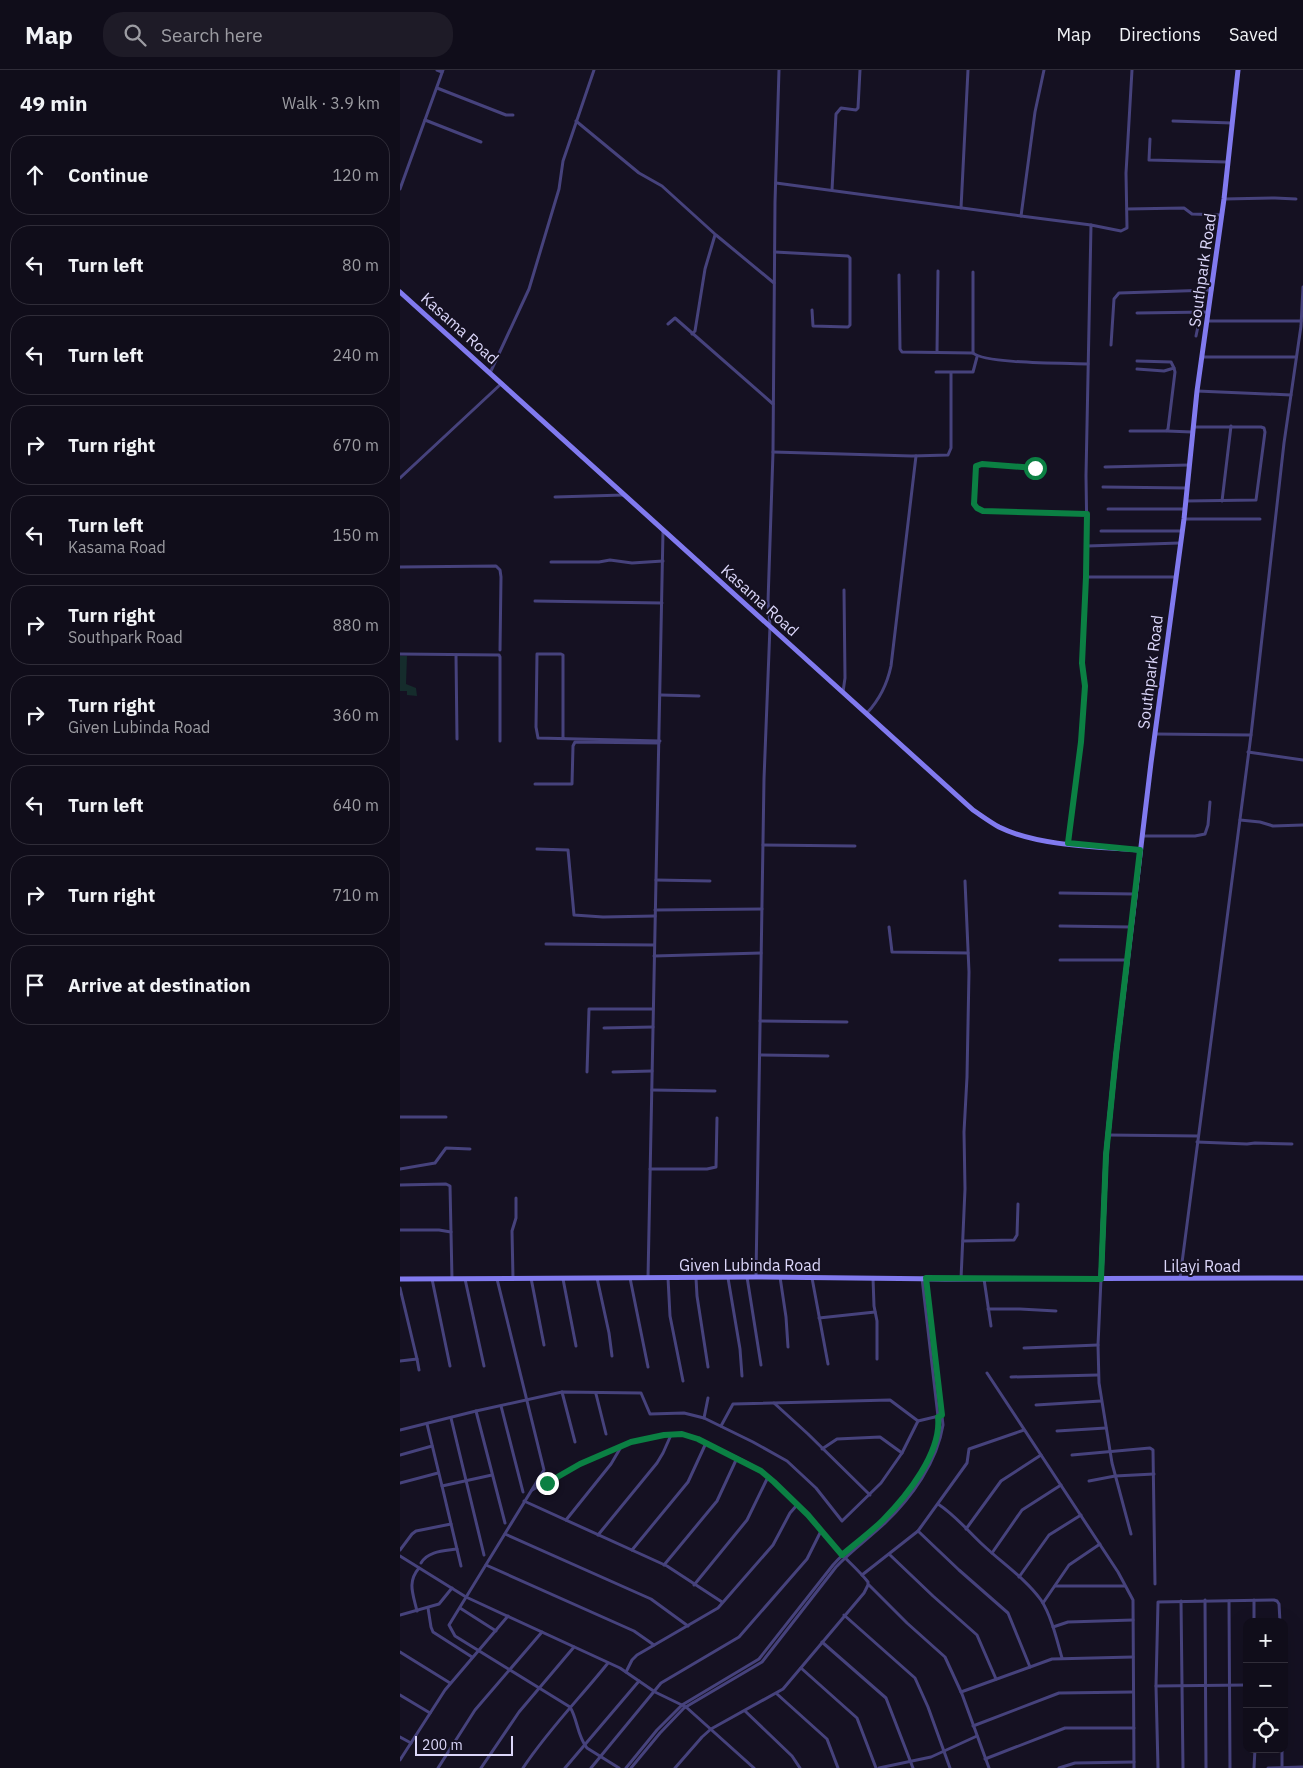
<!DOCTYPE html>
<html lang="en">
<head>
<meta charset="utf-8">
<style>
	body { margin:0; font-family:"IBM Plex Sans",sans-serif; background:#1e1b27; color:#f1f3f6 }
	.controls { position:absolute; right:15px; bottom:15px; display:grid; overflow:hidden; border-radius:10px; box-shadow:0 5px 20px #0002 }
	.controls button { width:45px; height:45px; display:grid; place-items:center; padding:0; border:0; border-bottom:1px solid #302d39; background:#100d1a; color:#f1f3f6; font:25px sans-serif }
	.scale { position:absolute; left:15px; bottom:12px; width:98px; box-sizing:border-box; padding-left:5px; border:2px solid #dcd7fa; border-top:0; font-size:14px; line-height:18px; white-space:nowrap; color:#dcd7fa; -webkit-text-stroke:4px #151122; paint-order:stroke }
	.stop { position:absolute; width:15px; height:15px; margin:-11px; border:4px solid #0b8043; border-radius:50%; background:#fff }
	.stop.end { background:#0b8043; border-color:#fff; box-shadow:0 1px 5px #0008 }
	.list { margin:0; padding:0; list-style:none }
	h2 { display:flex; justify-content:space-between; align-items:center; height:65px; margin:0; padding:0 20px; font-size:21px }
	h2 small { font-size:16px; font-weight:400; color:#9c9ca2 }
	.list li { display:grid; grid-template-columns:32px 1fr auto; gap:15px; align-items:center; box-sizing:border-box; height:80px; margin:0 10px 10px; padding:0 10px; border:1px solid #302d39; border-radius:20px }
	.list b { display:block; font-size:19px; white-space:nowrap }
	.list p { margin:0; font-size:16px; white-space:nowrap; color:#9c9ca2 }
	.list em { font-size:16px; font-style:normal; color:#9c9ca2 }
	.icon { flex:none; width:28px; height:28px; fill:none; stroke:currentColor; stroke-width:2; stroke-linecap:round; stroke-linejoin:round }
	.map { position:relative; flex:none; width:903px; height:1698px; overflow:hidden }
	header { display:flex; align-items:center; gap:30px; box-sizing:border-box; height:70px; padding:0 25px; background:#100d1a; border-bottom:1px solid #302d39 }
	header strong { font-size:24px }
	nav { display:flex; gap:28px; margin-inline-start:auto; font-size:18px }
	.search { width:350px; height:45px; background:#1e1b27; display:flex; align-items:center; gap:12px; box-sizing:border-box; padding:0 18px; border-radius:20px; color:#9c9ca2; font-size:19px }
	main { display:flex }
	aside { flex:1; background:#100d1a }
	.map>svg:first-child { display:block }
	.green { fill:#152c2c }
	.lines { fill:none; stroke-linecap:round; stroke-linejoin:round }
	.street { stroke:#46427c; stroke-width:3 }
	.secondary { stroke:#817aef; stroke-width:5 }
	.route { stroke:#0b8043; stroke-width:6 }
	.labels { text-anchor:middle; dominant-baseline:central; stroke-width:4; stroke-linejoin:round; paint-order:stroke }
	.street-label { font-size:16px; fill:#dcd7fa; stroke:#151122 }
</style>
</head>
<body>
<header>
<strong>Map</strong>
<div class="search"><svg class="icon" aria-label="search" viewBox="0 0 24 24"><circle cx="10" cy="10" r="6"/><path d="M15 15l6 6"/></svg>Search here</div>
<nav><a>Map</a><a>Directions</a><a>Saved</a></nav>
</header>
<main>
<aside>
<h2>49 min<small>Walk · 3.9 km</small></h2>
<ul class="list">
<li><svg class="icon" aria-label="ahead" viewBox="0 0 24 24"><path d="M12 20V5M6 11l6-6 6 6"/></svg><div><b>Continue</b></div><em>120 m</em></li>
<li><svg class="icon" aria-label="left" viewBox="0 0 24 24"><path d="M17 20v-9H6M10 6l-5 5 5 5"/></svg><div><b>Turn left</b></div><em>80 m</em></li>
<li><svg class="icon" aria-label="left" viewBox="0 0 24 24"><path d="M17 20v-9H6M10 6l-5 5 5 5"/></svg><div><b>Turn left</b></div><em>240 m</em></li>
<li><svg class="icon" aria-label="right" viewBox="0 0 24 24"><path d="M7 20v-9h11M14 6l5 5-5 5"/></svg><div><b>Turn right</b></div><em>670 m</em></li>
<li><svg class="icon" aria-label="left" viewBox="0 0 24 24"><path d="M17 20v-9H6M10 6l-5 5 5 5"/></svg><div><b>Turn left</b><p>Kasama Road</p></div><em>150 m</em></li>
<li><svg class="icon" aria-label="right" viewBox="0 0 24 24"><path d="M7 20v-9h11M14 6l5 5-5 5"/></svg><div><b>Turn right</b><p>Southpark Road</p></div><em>880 m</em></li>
<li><svg class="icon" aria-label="right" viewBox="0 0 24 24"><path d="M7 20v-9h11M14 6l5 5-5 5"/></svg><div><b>Turn right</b><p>Given Lubinda Road</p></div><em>360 m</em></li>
<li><svg class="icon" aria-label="left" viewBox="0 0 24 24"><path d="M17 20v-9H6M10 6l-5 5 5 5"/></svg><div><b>Turn left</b></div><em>640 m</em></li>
<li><svg class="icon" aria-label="right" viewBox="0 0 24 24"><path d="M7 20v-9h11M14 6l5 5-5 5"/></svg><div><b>Turn right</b></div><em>710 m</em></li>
<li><svg class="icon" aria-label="arrive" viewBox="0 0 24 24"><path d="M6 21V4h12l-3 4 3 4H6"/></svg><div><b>Arrive at destination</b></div></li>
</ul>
</aside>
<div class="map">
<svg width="903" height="1698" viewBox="0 0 903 1698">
	<rect width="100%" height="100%" fill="#151122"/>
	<polygon class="green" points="0,586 7,586 6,614 16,618 17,626 7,625 7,621 0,621"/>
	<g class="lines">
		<g class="street">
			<polyline points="37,0 42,2"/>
			<polyline points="37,18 106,45 113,45"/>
			<polyline points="25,50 81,72"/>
			<polyline points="176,51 239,103 262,116 316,165 374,213"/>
			<polyline points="773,51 832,53"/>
			<polyline points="750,69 749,90 827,92"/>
			<polyline points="376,113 621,146 635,42 644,0"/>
			<polyline points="0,119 43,0"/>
			<polyline points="432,120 436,44 441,38 456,40 458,38 460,0"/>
			<polyline points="824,129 875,128 896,129"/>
			<polyline points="561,138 568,0"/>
			<polyline points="727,139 784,138 792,144 821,145"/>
			<polyline points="621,146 691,155"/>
			<polyline points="375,182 448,186 450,188 450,255 448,257 413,256 412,240"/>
			<polyline points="573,202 573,283"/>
			<path d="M 499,205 L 500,279 L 502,282 L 573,283 C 585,294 668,293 688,294"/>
			<polyline points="737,243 808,242"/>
			<polyline points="808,251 901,251"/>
			<polyline points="268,254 275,248 373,334"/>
			<polyline points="292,264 295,261 305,199 315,165"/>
			<polyline points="796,266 801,242"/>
			<polyline points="711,275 714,229 719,223 812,220"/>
			<polyline points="537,282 538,201"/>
			<polyline points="802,287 896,287"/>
			<polyline points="737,299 764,301 774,298 771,292 737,291"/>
			<polyline points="536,302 573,302 577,287"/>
			<polyline points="90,303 129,219 159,119 163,91 194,0"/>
			<polyline points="797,321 891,325"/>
			<polyline points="730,361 766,361 768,359 775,302 774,298"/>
			<polyline points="767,361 792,362"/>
			<polyline points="373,382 512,386 548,385 551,378 551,303"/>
			<polyline points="705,397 789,395"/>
			<polyline points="635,398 582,394 576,396 574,434 577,438 583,441 687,444"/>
			<polyline points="0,408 102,313"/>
			<polyline points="703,417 787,418"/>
			<polyline points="155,427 224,425"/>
			<polyline points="786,431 856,430 865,362 864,358 861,357 793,357"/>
			<polyline points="822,431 831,356"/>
			<polyline points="708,439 785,439"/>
			<polyline points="784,449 860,449"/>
			<polyline points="701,461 782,461"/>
			<polyline points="687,476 780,473"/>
			<polyline points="151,492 199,492 210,490 232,493 263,491"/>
			<polyline points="0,497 96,496 100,500 101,507 100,580"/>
			<polyline points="686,507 775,507"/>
			<polyline points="135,531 262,533"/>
			<polyline points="0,584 99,585 100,587 100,671"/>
			<polyline points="56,585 57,669"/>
			<polyline points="443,622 445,608 444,520"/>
			<polyline points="261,625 299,626"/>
			<path d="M 467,643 C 480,629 487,615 491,596 L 516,386"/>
			<polyline points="755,664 851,665"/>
			<polyline points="163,668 163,585 161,584 137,584 136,657 138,668 260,671"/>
			<polyline points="848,682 903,690"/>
			<polyline points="135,714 172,714 173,676 175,672 259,673"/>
			<polyline points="840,750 860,752 873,756 903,755"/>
			<polyline points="743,766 795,766 805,764 808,755 810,732"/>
			<polyline points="668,773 681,672 685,616 682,593 687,473 686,406 691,155 721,161 727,158 726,103 732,0"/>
			<polyline points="363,775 455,776"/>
			<polyline points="137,779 168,780 174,845 203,847 255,846"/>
			<polyline points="256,810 310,811"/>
			<polyline points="660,823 735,824"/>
			<polyline points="255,840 362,839"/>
			<polyline points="660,856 731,857"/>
			<polyline points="489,857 492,882 568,883"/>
			<polyline points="146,874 254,875"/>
			<polyline points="254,886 361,883"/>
			<polyline points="660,890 727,890"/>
			<polyline points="360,951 447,952"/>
			<polyline points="204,958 253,957"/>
			<polyline points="360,985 428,986"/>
			<polyline points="187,1002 189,939 253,939"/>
			<polyline points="213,1002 252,1001"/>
			<polyline points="252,1020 315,1021"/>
			<polyline points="0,1047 46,1047"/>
			<polyline points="708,1065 798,1066"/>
			<polyline points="797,1072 847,1074 855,1073 892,1074"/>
			<polyline points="0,1099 35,1093 46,1078 70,1079"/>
			<polyline points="250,1099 307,1099 316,1097 317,1048"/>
			<polyline points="0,1115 46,1114 50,1116 52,1209"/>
			<polyline points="0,1160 39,1160 51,1162"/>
			<polyline points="563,1171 614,1170 617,1165 618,1134"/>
			<polyline points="356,1206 364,709 370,556 368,532 373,382 375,132 379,0"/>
			<polyline points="347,1207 361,1295"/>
			<polyline points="380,1207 386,1247 388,1277"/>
			<polyline points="113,1208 112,1161 116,1148 116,1128"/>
			<polyline points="131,1208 144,1275"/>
			<polyline points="197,1208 209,1263 212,1286"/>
			<polyline points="230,1208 248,1297"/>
			<polyline points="248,1208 263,461"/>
			<polyline points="268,1208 270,1246 283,1311"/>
			<polyline points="296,1208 297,1226 308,1297"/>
			<polyline points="328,1208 340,1279 342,1306"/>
			<polyline points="412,1208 428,1294"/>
			<polyline points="473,1208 474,1236 477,1251 477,1289"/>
			<polyline points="780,1208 851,665 884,373 901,256 903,217"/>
			<polyline points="32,1209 50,1296"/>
			<polyline points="65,1209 84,1296"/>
			<path d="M 97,1209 L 144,1400 L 49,1555 L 55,1566 L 170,1637 C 178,1650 177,1666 187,1678 L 219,1698"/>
			<polyline points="163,1209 176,1276"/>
			<polyline points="561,1209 565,1119 564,1062 567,1007 569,902 565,811"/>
			<polyline points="584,1209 591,1256"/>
			<polyline points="701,1209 698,1275 699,1313 712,1393 731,1464"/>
			<polyline points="0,1218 17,1289 19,1300"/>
			<polyline points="588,1239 620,1239 656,1241"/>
			<polyline points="419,1248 475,1242"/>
			<polyline points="624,1278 698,1275"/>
			<polyline points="0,1291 17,1289"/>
			<polyline points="587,1303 718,1502 733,1530 734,1698"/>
			<polyline points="611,1307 698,1305"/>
			<polyline points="162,1322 175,1372"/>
			<polyline points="196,1324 206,1364"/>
			<polyline points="374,1333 408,1364 470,1425"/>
			<polyline points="636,1335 701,1331"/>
			<polyline points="101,1336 123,1422"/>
			<polyline points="51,1348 84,1485"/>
			<polyline points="304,1348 308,1328"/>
			<polyline points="27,1354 42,1416 92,1405"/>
			<polyline points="321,1356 333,1334 490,1330 518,1351 539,1346"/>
			<polyline points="0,1360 76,1341"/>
			<polyline points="657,1361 706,1358"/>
			<polyline points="422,1379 437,1369 480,1367 502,1383"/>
			<polyline points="0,1385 32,1376"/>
			<polyline points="672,1385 750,1378 753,1380 755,1514"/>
			<polyline points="689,1411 715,1406 754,1404"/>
			<polyline points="0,1413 38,1403"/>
			<polyline points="42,1416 61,1496"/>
			<path d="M 132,1420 C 177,1398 221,1368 272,1364 C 288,1363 302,1371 316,1377 C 331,1385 349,1392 363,1402 C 390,1423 411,1451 434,1476 C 445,1489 458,1499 468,1512 L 468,1515 L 464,1523 L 383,1619 L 311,1659 L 302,1667 L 275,1698"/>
			<polyline points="124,1431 267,1496 322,1532"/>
			<path d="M 538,1434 C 555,1445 568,1461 583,1475 C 602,1493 626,1509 641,1530 C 651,1545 657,1570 662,1588"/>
			<polyline points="166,1450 211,1394 221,1377"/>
			<polyline points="105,1453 76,1341 162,1322 241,1323 250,1344 284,1343 304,1348 353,1372 387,1391 416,1418 442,1451 481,1413 502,1383 518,1351"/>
			<polyline points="566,1459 601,1411 641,1385"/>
			<polyline points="518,1461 559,1500 608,1543 630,1597"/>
			<polyline points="105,1464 251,1529 288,1556"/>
			<polyline points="198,1465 257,1393 263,1383 271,1365"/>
			<polyline points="0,1480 12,1464 16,1461 51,1454"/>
			<polyline points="232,1480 288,1412 306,1373"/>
			<polyline points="592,1483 622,1440 661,1415"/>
			<polyline points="490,1485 533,1526 577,1565 596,1609"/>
			<polyline points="0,1486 66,1527 220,1598 255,1622 286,1637 354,1698"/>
			<path d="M 21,1493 C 28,1481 44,1481 57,1479"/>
			<polyline points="86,1495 234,1561 254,1575"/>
			<polyline points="264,1495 317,1431 337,1388"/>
			<polyline points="462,1505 518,1461 567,1393 569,1379 624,1360"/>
			<polyline points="619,1507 649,1465 681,1445"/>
			<polyline points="294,1515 347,1450 368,1407"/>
			<polyline points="469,1515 507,1553 545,1587 562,1624 589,1698"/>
			<polyline points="655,1516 725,1516"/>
			<polyline points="805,1530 806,1698"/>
			<polyline points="854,1530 854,1552"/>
			<polyline points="781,1531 783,1698"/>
			<polyline points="829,1531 830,1698"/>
			<polyline points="643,1533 669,1495 700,1474"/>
			<polyline points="28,1538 31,1557 33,1562 72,1587"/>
			<polyline points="60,1538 96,1561"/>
			<path d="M 17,1541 C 13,1524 7,1512 19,1498"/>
			<polyline points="0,1545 39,1534 52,1518"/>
			<polyline points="444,1545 515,1608 528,1637 550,1698"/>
			<polyline points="653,1557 668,1552 733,1550"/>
			<polyline points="422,1572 486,1628 513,1698"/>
			<polyline points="0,1582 50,1613"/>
			<polyline points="401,1598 457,1648 476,1698"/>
			<polyline points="226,1602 232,1590 237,1585 318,1538 373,1475 390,1443 397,1435"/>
			<polyline points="756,1616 847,1615"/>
			<polyline points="561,1622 652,1589 733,1587"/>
			<polyline points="377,1624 427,1669 438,1698"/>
			<polyline points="0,1625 30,1643"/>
			<polyline points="345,1641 392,1686 400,1698"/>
			<polyline points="573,1656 659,1623 733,1622"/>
			<polyline points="0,1667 11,1673"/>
			<polyline points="882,1679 882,1697"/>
			<polyline points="585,1689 665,1658 734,1658"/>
			<polyline points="0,1690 45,1620 108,1546"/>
			<polyline points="38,1698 75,1640 142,1562"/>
			<polyline points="81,1698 119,1642 174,1577"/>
			<path d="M 123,1698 C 148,1660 180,1628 208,1593"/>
			<polyline points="165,1698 239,1611"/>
			<polyline points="191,1698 261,1613 339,1567 407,1489 421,1461"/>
			<path d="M 226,1698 L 257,1660 L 282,1635 L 359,1589 L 433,1495 C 448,1478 466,1466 482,1450 C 509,1425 533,1391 539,1355 L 522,1208"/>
			<path d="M 231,1698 L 260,1663 L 284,1638 L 362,1592 L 436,1497 C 451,1481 469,1468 485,1453 C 512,1427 537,1392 543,1355 L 526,1209"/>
			<polyline points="479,1698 531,1687 577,1666"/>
			<polyline points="659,1698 675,1693 734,1692"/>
			<polyline points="758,1698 756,1616 758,1532 874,1530 877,1531 879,1534 880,1552"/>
			<polyline points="854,1698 855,1679"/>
			<polyline points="868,1698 903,1697"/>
		</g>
		<g class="secondary">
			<path d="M 0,222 L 573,740 C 582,746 590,752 599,757 C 637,776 698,777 740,780"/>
			<polyline points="0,1209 356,1207 545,1209 903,1208"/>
			<polyline points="701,1209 706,1085 716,985 751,693 784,449 797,321 824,129 838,0"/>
		</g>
	</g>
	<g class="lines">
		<path class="route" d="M 147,1413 L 180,1394 L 231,1372 L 264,1365 L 282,1364 L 298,1369 L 361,1401 L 374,1412 L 408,1445 L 442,1485 C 456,1473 471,1462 483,1450 C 507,1426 542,1382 538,1347 L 542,1345 L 526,1208 L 701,1209 L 706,1085 L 716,985 L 740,780 L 668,773 L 681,672 L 685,616 L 682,593 L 686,507 L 687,444 L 583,441 L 577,438 L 574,434 L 576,396 L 582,394 L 635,398"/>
	</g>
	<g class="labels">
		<g class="street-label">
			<text transform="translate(802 200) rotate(-82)">Southpark Road</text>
			<text transform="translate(60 258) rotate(42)">Kasama Road</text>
			<text transform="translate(360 530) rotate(42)">Kasama Road</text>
			<text transform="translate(750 602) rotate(-83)">Southpark Road</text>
			<text x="350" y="1195">Given Lubinda Road</text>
			<text x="802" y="1196">Lilayi Road</text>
		</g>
	</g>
</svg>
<div class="controls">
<button>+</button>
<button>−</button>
<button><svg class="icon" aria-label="locate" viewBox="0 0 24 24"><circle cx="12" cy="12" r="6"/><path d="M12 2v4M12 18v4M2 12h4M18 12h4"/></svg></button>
</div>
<div class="scale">200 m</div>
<div class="stop" style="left:635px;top:398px"></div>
<div class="stop end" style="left:147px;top:1413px"></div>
</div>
</main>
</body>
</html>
